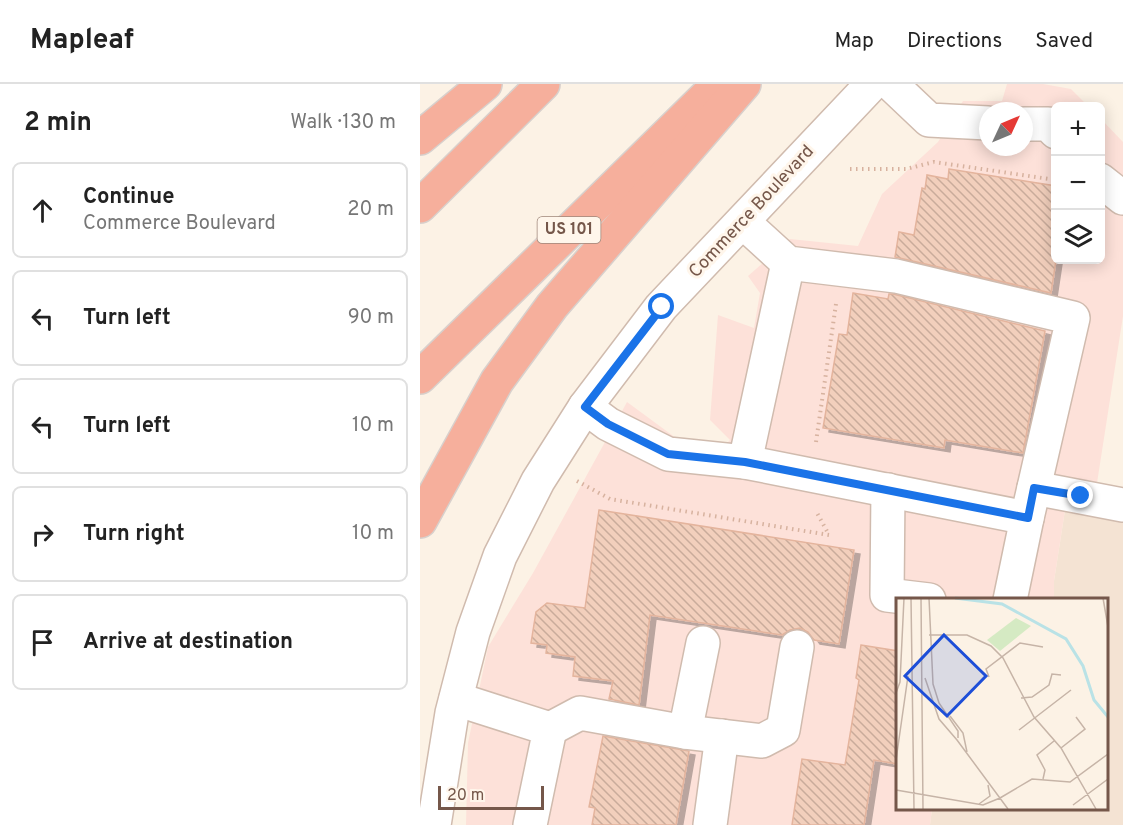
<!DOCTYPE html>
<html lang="en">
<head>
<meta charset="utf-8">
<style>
	body { margin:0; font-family:Overpass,sans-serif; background:#f6f6f6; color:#222 }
	.controls { position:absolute; right:18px; top:18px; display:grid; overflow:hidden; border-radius:9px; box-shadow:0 3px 15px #0003 }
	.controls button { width:54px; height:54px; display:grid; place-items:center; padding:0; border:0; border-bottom:2px solid #e0e0e0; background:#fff; color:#222; font:30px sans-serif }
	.compass { position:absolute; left:559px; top:18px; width:54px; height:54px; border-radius:50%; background:#fff; box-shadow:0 3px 15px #0003; rotate:46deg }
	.scale { position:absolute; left:18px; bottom:15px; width:106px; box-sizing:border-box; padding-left:6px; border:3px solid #75574a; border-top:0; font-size:16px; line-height:21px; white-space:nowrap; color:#75574a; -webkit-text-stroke:4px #fff6eb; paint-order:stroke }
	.stop { position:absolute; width:18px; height:18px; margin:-14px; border:4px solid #1a73e8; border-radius:50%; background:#fff }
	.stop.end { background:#1a73e8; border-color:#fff; box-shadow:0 2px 6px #0008 }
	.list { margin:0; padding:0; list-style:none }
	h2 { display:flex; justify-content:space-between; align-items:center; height:78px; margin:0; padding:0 24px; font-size:26px }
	h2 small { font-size:20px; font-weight:400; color:#767676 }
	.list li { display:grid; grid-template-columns:39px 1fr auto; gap:18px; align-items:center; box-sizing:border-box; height:96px; margin:0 12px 12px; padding:0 12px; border:2px solid #e0e0e0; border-radius:9px }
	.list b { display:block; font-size:22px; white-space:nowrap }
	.list p { margin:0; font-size:20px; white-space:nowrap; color:#767676 }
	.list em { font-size:20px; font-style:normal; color:#767676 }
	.icon { flex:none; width:33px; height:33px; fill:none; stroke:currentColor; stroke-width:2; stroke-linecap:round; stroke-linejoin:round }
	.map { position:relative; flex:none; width:703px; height:741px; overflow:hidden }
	header { display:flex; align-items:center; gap:36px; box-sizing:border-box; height:84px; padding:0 30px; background:#fff; border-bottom:2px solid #e0e0e0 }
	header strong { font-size:28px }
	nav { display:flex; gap:33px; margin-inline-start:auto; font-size:21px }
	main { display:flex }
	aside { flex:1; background:#fff }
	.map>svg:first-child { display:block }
	.residential { fill:#f4e3d3 }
	.commercial { fill:#fde1d9; fill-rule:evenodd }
	.building { fill:url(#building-back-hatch); stroke:#e4b49d; stroke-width:1.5; filter:url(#shadow) }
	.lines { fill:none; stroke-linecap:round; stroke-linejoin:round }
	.minor-casing { stroke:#d0bbae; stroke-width:36 }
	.highway-casing { stroke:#d8d0cc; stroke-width:36 }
	.path { stroke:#d7b29f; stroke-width:4; stroke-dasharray:1.5 4.5; stroke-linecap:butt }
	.minor { stroke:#fff; stroke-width:33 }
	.highway { stroke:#f6af9c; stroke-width:33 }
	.route { stroke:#1a73e8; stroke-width:8 }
	.labels { text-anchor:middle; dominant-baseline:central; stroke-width:6; stroke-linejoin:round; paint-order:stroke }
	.shield { fill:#fff6eb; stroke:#9e877a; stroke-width:1.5 }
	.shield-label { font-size:16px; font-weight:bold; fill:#75574a }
	.street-label { font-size:18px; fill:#75574a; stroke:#fff6eb }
	.inset-river { fill:none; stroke:#b9e2e6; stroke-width:3 }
	.inset-road { fill:none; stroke:#c6b4a7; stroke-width:1.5 }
	.view { fill:#1d4ed8; fill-opacity:0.15; stroke:#1d4ed8; stroke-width:3 }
	.inset-edge { fill:none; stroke:#75574a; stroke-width:3 }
</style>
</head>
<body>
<header>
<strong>Mapleaf</strong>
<nav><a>Map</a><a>Directions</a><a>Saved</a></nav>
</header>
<main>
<aside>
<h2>2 min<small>Walk · 130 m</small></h2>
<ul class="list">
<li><svg class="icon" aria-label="ahead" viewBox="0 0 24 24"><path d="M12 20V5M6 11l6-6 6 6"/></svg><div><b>Continue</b><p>Commerce Boulevard</p></div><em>20 m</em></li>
<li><svg class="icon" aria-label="left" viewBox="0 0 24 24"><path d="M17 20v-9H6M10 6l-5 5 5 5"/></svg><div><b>Turn left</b></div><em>90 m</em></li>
<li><svg class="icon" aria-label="left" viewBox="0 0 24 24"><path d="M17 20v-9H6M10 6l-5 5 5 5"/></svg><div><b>Turn left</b></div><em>10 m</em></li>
<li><svg class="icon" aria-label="right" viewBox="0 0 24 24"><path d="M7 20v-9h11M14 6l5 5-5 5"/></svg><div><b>Turn right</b></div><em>10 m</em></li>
<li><svg class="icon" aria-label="arrive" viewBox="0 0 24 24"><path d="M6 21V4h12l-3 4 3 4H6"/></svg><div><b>Arrive at destination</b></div></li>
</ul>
</aside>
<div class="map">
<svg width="703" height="741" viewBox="0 0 703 741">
	<defs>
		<pattern id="building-back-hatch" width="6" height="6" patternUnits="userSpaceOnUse" patternTransform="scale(1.5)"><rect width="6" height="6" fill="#f2cfbc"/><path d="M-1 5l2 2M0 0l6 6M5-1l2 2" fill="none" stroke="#c9ab9b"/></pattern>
		<filter id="shadow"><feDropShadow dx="6" dy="4" stdDeviation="0" flood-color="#0004"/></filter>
	</defs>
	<rect width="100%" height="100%" fill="#fcf2e5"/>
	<polygon class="residential" points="703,421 703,741 510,741 512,725 686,724 686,516 634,516 634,497 645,426"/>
	<path class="commercial" d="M 587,0 L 623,0 L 651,5 L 668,22 L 636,22 L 636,176 L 680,176 L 681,35 L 703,58 L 703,232 L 677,399 L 645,426 L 634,497 L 634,516 L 478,516 L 478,724 L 512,725 L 510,741 L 46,741 L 48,659 L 68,563 L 113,489 L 207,318 L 256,354 L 305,361 L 310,356 L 290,336 L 298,231 L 334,244 L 340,209 L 328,192 L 370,155 L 438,162 L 462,110 L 518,58 L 543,17 L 582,17 ZM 568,27 L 604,27 L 604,63 L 568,63 Z"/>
	<g class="building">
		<polygon points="529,85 636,102 636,176 631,209 475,173 479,148 494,151 502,104 505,105 507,91 528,95"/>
		<polygon points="433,209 468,215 469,210 473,210 625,247 603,369 525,356 524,364 403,344 419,250 427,251"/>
		<polygon points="179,426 434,466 419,560 394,556 388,548 380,544 370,546 362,551 230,531 219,621 189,615 193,597 153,592 155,573 126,569 127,561 111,559 116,528 127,519 165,524"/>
		<polygon points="441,561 478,567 478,680 454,676 444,741 372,741 382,675 425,681 439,596 436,594"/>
		<polygon points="183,652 269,667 256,741 172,741 175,724 169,723"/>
	</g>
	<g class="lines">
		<g class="minor-casing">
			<g id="minor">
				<polyline points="471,0 509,36 568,39"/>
				<polyline points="604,40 628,40 636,48"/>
				<polyline points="680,96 703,114"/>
				<polyline points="323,138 368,179 476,192 653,234 607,434"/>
				<polyline points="165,323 188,340 248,370 325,378 607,434 590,516"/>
				<polyline points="325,378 368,179"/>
				<polyline points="614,404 703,421"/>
				<polyline points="468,406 467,511 509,516"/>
				<polyline points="36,615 130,645 110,741"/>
				<polyline points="130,645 160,629 265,648 283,559"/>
				<polyline points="265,648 342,657 363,646 377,563"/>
				<polyline points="14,741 32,629 53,548 80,472 118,397 165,323 241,223 452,0"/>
				<polyline points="290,741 302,652"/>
			</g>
		</g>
		<g class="highway-casing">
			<g id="highway">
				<polyline points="0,54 65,0"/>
				<polyline points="0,122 123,0"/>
				<polyline points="0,293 299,0"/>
				<polyline points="0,437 77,297 132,222 324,0"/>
			</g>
		</g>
		<g class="path">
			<polyline points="430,85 486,85 514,78 636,96"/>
			<polyline points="396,358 416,220"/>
			<polyline points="157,397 190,415 409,451 396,427"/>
		</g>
		<use href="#minor" class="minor"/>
		<use href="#highway" class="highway"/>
	</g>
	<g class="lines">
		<polyline class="route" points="242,223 165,323 188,340 248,370 325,378 608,434 614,404 661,412"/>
	</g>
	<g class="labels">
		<rect class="shield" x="117.5" y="133" width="63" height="26" rx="4.5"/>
		<g class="shield-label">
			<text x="149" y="146">US 101</text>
		</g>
		<g class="street-label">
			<text transform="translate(332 128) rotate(-47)">Commerce Boulevard</text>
		</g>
	</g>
	<g transform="translate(476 514)">
		<rect width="212" height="212" fill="#fcf2e5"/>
		<path d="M 120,20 L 135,28 L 104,53 L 91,42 Z" fill="#d5eac3"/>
		<path class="inset-river" d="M 59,0 L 106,6 L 170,41 L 187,68 L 198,102 L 212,119"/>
		<path class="inset-road" d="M 15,0 L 18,211M 25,0 L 27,211M 33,0 L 37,86 L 43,105 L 62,133 L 62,140M 207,0 L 212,29M 33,37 L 71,37 L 95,48 L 107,60 L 138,119 L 165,150 L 200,211M 93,79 L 90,71 L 124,45 L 147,49M 29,80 L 43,121 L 61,142M 0,95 L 4,84 L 8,0M 125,100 L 136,99 L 153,87 L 156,76 L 165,77M 54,118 L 67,135 L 71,154M 123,132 L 175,92M 61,142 L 112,211M 165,150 L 189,131 L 180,119M 0,162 L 12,78M 147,181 L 149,172 L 141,157 L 158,143M 0,192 L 87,207 L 104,200M 104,200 L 136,181 L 174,184 L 212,156M 83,206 L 94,198 L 92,187M 177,207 L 212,181"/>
		<path class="view" d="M 48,37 L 90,78 L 51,118 L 9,78 Z"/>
		<rect width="212" height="212" class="inset-edge"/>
	</g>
</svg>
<div class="controls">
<button>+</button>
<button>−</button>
<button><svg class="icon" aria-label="layers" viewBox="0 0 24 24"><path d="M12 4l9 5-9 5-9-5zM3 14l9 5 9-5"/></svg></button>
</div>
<svg class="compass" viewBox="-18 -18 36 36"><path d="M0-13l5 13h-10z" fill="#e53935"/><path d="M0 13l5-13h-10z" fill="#767676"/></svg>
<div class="scale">20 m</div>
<div class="stop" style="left:242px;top:223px"></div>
<div class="stop end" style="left:661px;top:412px"></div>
</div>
</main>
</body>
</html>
